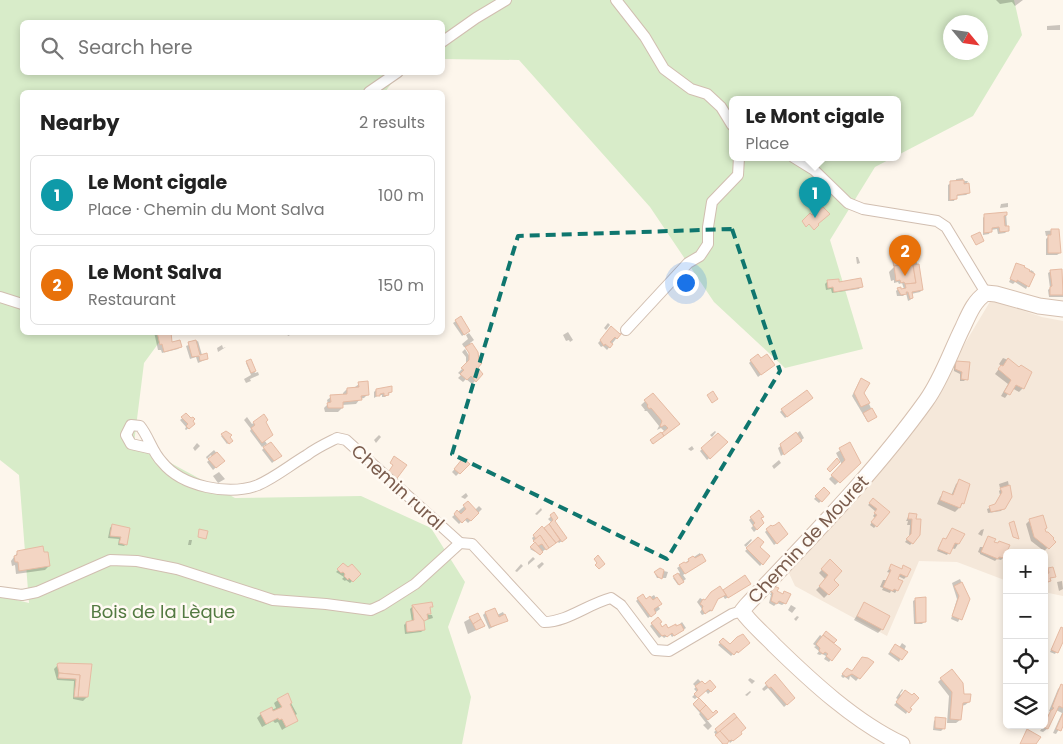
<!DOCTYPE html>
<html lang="en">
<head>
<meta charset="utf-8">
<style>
	body { margin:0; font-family:Poppins,sans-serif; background:#f6f6f6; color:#222 }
	.controls { position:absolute; right:15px; bottom:15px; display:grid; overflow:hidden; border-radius:8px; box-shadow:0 2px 8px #0003 }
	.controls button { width:45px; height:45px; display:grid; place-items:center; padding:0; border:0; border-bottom:1px solid #e0e0e0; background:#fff; color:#222; font:25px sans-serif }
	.compass { position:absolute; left:943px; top:15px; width:45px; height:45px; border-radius:50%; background:#fff; box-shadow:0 2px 8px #0003; rotate:119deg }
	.you { position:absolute; left:685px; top:282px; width:18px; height:18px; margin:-12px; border:4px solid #fff; border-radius:50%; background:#1a73e8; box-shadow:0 0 0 8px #1a73e833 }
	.badge { display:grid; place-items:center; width:32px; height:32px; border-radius:50%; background:#e76f51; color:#fff; font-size:16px; font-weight:700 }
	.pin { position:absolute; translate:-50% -41px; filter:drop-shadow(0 1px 2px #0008) }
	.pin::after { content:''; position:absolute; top:26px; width:18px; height:15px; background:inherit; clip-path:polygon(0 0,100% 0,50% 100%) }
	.popup { position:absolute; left:729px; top:96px; width:172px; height:65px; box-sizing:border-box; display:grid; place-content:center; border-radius:8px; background:#fff; filter:drop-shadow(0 1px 4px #0005); font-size:16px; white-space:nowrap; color:#767676 }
	.popup b { font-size:19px; color:#222 }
	.popup::after { content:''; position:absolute; left:50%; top:100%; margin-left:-10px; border:10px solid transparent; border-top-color:#fff }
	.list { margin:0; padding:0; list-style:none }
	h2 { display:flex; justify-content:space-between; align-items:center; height:65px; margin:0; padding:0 20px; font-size:21px }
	h2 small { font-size:16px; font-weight:400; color:#767676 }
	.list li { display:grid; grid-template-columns:32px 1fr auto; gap:15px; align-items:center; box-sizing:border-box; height:80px; margin:0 10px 10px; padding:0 10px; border:1px solid #e0e0e0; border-radius:8px }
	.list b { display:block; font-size:19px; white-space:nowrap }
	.list p { margin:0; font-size:16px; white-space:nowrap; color:#767676 }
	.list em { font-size:16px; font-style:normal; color:#767676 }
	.icon { flex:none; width:28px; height:28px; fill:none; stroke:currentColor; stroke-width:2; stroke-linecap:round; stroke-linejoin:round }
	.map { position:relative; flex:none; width:1063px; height:744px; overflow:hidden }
	.search { position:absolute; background:#fff; box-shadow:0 2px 8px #0003; left:20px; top:20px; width:425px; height:55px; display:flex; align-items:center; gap:12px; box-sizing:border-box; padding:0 18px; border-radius:8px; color:#767676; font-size:19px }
	.panel { position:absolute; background:#fff; box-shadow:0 2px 8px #0003; left:20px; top:90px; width:425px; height:245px; border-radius:8px }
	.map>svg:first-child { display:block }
	.residential { fill:#f5e8da }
	.green { fill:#d8ecc9; fill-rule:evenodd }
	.shadow { fill:#0003 }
	.building { fill:#f3d5c3; stroke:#e6bba3 }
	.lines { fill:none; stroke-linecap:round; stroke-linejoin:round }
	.street-casing { stroke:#d1beb0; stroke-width:12 }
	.secondary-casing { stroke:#d6c0b0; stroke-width:17 }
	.street { stroke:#fff; stroke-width:10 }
	.secondary { stroke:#fff; stroke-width:15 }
	.marked { fill:none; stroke:#0f766e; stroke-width:4; stroke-dasharray:10 6; stroke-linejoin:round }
	.labels { text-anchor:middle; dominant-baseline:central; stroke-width:5; stroke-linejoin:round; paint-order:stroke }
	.street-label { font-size:18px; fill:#7a5c4d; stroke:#fffaf3 }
	.park-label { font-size:18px; fill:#537a41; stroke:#fffaf3 }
</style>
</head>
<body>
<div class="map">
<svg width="1063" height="744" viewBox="0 0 1063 744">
	<rect width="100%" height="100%" fill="#fdf6ec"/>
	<polygon class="residential" points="991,300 1042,317 1063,321 1063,596 1044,592 1044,553 1007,553 1007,581 957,562 919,561 887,636 795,586 788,571 944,378"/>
	<path class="green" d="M 0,0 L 1014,0 L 1022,35 L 973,116 L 898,155 L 898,99 L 732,99 L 732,157 L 894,157 L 875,167 L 830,240 L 863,349 L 785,368 L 714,302 L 650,207 L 519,60 L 443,59 L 442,22 L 22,22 L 22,72 L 399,73 L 385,92 L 22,92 L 22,332 L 166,333 L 144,363 L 134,443 L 235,498 L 361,496 L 431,528 L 465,582 L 448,627 L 471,697 L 462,744 L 0,744 L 0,596 L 29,603 L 19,475 L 0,460 ZM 950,22 L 980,22 L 980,52 L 950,52 Z"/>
	<g class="shadow">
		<polygon points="996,0 1023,0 1015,6 1012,2 1000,4"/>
		<polygon points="1060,25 1060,30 1047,30 1047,26"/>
		<polygon points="963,178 963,181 968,181 966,185 969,193 966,195 956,196 954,201 948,201 948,185 951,183 956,182 956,179"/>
		<polygon points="1008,203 1008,207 1000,208 1001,204"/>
		<polygon points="1006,213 1007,226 1006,227 1008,230 1005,233 998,234 997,229 991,230 989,234 983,235 983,218 985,215"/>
		<polygon points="1058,230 1060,253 1057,255 1046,255 1046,239 1050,235 1046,236 1045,231"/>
		<polygon points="892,254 899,265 896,267 907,266 907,261 913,260 913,263 917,262 922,290 920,292 911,294 912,298 910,300 908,301 906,293 903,296 897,296 896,291 898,289 904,289 902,283 899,284 898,282 894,283 894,280 891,281 889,272 895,266 893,266"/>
		<polygon points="856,257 858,257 860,263 857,264"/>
		<polygon points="1017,265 1029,272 1031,270 1034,272 1026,289 1015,282 1013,284 1009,282"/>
		<polygon points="1051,271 1061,292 1063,292 1063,297 1049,297 1048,290 1050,288 1048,273"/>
		<polygon points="838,281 838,284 861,286 859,289 832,293 831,289 826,290 825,284 827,282"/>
		<polygon points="456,321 465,334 462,336 453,323"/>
		<polygon points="608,323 610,325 606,330 604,328"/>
		<polygon points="154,332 170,332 171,344 181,346 178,349 162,353 161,350 158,350"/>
		<polygon points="286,332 296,332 288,336"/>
		<polygon points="568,332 573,340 570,342 569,340 566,341 563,335"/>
		<polygon points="608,332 619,335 607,350 603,346 601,347 598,343"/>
		<polygon points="469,333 474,340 470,343 476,352 476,368 482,374 472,384 466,379 463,382 458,378 461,375 458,373 466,365 466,357 462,352 465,349 471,359 473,357 466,347 464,347 462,344 468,339 466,335"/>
		<polygon points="198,341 202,355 207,359 198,363 196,357 190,359 186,346"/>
		<polygon points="222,345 223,348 226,347 218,352 217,348"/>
		<polygon points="1003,358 1008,360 1023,388 1019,392 1012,388 1005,398 1001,396 1008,384 995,374 1001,366 999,364"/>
		<polygon points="761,360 771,367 758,377 749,363 751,361"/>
		<polygon points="250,361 255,373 258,372 259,375 250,379 251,381 246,383 244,379 251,375 246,363"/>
		<polygon points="957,362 966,379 964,381 960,381 960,374 954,371 954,365"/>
		<polygon points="859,382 875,417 867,421 852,396"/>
		<polygon points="359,384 368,394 364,398 360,399 356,404 342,405 342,408 338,412 325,412 324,408 328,404 327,400 331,397 343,395 343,393 347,389 355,387"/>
		<polygon points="376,390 391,392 385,397 382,397 382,395 379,395 374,398 374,392"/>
		<polygon points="653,394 675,428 652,444 651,441 665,432 661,428 657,430 659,426 647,411 644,411 645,410 641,405"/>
		<polygon points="809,401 785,418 780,412 782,410"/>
		<polygon points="186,415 194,424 186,430 185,429 186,427 180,420"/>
		<polygon points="264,416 265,441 267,444 262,447 250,431 251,429 244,420 247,417 252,424"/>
		<polygon points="715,431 716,432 712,437 710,435"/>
		<polygon points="800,431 804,438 781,456 778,448"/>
		<polygon points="226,432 231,441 227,444 221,436"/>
		<polygon points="718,434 726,442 707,460 700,451"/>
		<polygon points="379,435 381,437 376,443 374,440"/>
		<polygon points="197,443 200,446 195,451 193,448"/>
		<polygon points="850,444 859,463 835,485 829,479 842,465 836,453"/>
		<polygon points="692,446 694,449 691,451 688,449"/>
		<polygon points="264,448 278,458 272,463 262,450"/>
		<polygon points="214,450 223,461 213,470 207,462 212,457 211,455 207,459 206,457"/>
		<polygon points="463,460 468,464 456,476 452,472"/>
		<polygon points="779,460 781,463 774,469 772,466"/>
		<polygon points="219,472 225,479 218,483 213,476"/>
		<polygon points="960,481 963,503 959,508 955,512 937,504 940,497 944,493 951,496 956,484"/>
		<polygon points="1008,481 1011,497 1001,511 988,513 987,509 994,506 1000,495 999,491 1002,488 1000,488 999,484"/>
		<polygon points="824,488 829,493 819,503 814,499"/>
		<polygon points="466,493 468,496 465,499 461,497"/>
		<polygon points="873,500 888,512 874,528 870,525 875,518 873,516 876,512 868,505"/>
		<polygon points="468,503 475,510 479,506 482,509 468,523 464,519 459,524 452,517"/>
		<polygon points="541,508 542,510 537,515 535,514"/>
		<polygon points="554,514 554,521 566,538 559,543 557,541 539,554 530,549 535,544 532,538 542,528 543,530 552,523 548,519"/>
		<polygon points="909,515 915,515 912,543 910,545 905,542 909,537 910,525 907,525 908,521 906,521"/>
		<polygon points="751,518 760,519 763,523 754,532 751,528 753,526 749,520"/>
		<polygon points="1030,520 1044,529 1045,534 1054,542 1044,551 1031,541 1026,524"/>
		<polygon points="112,525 129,529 126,544 124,546 118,545 119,539 108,538 110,528"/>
		<polygon points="771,526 785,537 774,545 765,532"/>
		<polygon points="984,529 982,536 978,534 981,530"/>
		<polygon points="952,530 958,544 955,549 951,548 947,555 937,551 941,542 945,540"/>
		<polygon points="758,538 758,547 768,557 760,566 745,551"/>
		<polygon points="988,538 1003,558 1001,560 997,559 995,561 980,554 980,553 978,552 980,547 983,547"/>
		<polygon points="751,539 752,540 746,547 744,545"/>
		<polygon points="189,540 192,540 191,545 188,545"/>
		<polygon points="17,553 43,553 49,566 45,570 16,574 15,565 12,566 11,561"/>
		<polygon points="700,553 704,561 683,575 686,579 678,585 673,578 680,573 677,568 684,563 690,568 686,562"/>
		<polygon points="533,557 535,559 528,565 528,562"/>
		<polygon points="830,561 832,580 837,585 824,598 816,590 826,580 819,573"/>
		<polygon points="542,562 544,564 539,569 537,566"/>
		<polygon points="521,564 523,566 517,572 515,571"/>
		<polygon points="343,565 359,574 350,583 346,580 345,581 342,579 344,577 336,572"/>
		<polygon points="891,566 901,570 903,567 906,577 904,579 898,576 897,590 895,593 891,591 890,593 882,590 883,588 880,587 883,580 886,580 890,573 887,572"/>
		<polygon points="1052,568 1054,576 1049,579 1048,583 1044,584 1044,571"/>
		<polygon points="660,570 668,572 666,578 657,578 655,574"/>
		<polygon points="744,576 747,586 725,599 723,596 716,600 711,611 702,615 700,612 702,609 697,602 700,598 705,601 723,592"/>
		<polygon points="960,579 969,599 958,622 951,619 957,599 952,583"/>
		<polygon points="1062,581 1063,589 1059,591 1057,582"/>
		<polygon points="774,587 776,592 782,595 784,592 785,603 782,605 777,603 774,606 769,603 771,595 770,595"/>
		<polygon points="654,595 660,604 658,606 660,609 648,618 636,601 638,599 646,600"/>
		<polygon points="916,599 924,622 922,624 914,624 913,601"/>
		<polygon points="864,604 882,629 878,633 854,620"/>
		<polygon points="791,605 796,608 792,613 788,610"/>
		<polygon points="413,606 431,606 429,608 430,613 428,615 432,615 433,618 423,621 424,630 421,632 405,634 404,625 406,623 412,622 410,609"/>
		<polygon points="503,612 507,620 489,629 483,615 485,613 497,615"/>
		<polygon points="478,614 483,627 468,634 464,622"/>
		<polygon points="797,616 799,617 796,621 794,619"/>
		<polygon points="682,622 686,628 672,637 670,634 664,638 662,636 659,638 650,626 652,624 659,624 662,629 668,630 680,625 680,624"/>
		<polygon points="1061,629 1063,629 1063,639 1055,654 1050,652"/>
		<polygon points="826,633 835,640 832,643 839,649 829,662 824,659 826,656 822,654 820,655 817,654 819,651 814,647 816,646 813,644 820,635 823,637"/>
		<polygon points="723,640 730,646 748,642 735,654 734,653 731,656 718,645"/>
		<polygon points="902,643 906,646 899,662 888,654 893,648 899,648"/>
		<polygon points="872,662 856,681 850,676 849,680 845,677 843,678 841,676 847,669 851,672"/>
		<polygon points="58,665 91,666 87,697 83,701 73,699 74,681 57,680 54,669"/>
		<polygon points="775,676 794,698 784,707 768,688 764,691 762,689"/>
		<polygon points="750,678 755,681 752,684 748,680"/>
		<polygon points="698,679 705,686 715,687 708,694 705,690 695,699 692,697 697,692 694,689 696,687 693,684"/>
		<polygon points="941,679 963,695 969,702 965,705 961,706 960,720 956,723 947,723 949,696 938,682"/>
		<polygon points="1061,686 1063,686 1063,723 1056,734 1053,733 1062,713 1056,710 1047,729 1043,732 1040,731 1044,725 1048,715 1051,712 1049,711 1058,689"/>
		<polygon points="902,689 903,690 900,694 909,708 906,714 894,705 899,700 896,698"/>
		<polygon points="750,691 751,692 747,696 745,695"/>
		<polygon points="278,700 291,703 297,714 294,716 296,721 282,730 278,722 275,723 273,721 262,727 257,718 261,714 276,708 274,703"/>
		<polygon points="699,700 714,714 707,720 712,726 708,730 703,725 706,723 699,714 700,713 693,705"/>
		<polygon points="733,715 739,732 738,736 730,743 729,741 725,744 722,744 714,732"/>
		<polygon points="936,719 943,729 941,731 933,730 934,721"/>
	</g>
	<g class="building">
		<polygon points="964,180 964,184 969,183 970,193 957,195 957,199 950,200 950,181"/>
		<polygon points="823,207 830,214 818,224 819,225 814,230 809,224 806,227 802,221 810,213 812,215 816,213"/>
		<polygon points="1007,212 1007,215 1004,216 1005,226 1009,226 1009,231 1000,232 999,227 992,228 992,232 984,233 984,214"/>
		<polygon points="1051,229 1059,229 1061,253 1048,253 1048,235 1051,235"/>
		<polygon points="980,232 984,241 976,245 971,236"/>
		<polygon points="895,252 896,258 899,258 900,265 894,266 891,253"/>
		<polygon points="1016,263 1025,266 1024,267 1030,270 1029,271 1035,274 1029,287 1017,280 1017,282 1010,279"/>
		<polygon points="907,264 907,266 913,265 916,283 905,284 904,282 901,283 900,280 896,281 894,266"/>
		<polygon points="919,264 923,290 912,292 913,298 910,299 908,292 906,292 907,294 901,295 897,288 901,287 901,289 906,288 905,284 916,283 913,265"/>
		<polygon points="1062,269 1063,295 1050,295 1050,287 1052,286 1050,270"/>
		<polygon points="861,278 863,287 834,292 833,287 828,288 827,280 839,279 839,282"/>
		<polygon points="461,316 470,331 464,335 455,320"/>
		<polygon points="611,326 620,334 622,333 617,339 615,337 610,342 613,344 610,348 605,344 604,346 600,340"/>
		<polygon points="157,332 171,332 172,342 180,340 182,347 164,352 162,344 160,345"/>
		<polygon points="196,340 200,355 207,353 208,359 200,361 199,356 192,357 188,342"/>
		<polygon points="472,343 478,352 479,361 482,363 478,368 483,374 476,382 471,376 467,380 460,374 464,370 461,368 469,360 469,353 465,347"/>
		<polygon points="758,354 761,358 767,354 775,365 761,375 750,360"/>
		<polygon points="1008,358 1019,367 1021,365 1032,372 1024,389 1016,385 1010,395 1004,392 1011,380 998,369 1001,365 1003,366"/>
		<polygon points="251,359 256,371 251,373 246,361"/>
		<polygon points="956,361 970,362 968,380 961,379 962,372 955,369"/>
		<polygon points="861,378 870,383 864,393 870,403 861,407 854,393"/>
		<polygon points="368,381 369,395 361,396 362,400 343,402 343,408 328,408 327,403 331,402 330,395 347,394 347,388 359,387 358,382"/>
		<polygon points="392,386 392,392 388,393 389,395 384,396 384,393 380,394 380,396 376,396 376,389"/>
		<polygon points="807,390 813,398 787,417 781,409"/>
		<polygon points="713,391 718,399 712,403 707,395"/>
		<polygon points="653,393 680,424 664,436 662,433 668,428 665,425 661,427 660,426 662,421 651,408 649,409 647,406 648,405 644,400"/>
		<polygon points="872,408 877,417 868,422 863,413"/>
		<polygon points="186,413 191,418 193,417 195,419 193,421 195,424 189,429 186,426 188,424 181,417"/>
		<polygon points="264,414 268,420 266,422 273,435 262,443 251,428 255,425 253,422"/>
		<polygon points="226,431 232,435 230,437 233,441 229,444 221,434"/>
		<polygon points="661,432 664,436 653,444 650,440"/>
		<polygon points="796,432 802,441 784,455 780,444"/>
		<polygon points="718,433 728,442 710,459 701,448"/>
		<polygon points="271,442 282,456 274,461 263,447"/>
		<polygon points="850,442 861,463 840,483 831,475 845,460 839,448"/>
		<polygon points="217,452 225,461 216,468 208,459"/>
		<polygon points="394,456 407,465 395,481 387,474 393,465 390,463"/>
		<polygon points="463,458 470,464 460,474 454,469"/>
		<polygon points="837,458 840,462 830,472 827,469"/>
		<polygon points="959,479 970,484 964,504 962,503 960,508 940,500 943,491 953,495"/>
		<polygon points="1010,485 1012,497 1005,509 991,512 989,506 995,504 1002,492 1000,488"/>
		<polygon points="824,487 830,493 822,502 815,496"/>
		<polygon points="873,498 890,512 877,527 871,522 877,515 874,513 877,509 869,503"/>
		<polygon points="468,501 479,513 471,521 467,518 462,523 454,514 457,510 461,514 466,509 463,505"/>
		<polygon points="759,510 764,517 761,518 764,523 757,530 753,525 755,523 750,517"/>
		<polygon points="554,512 558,518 555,521 567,538 562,542 549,524 553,520 550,515"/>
		<polygon points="909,513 917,514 916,519 921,519 920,535 913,544 906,539 911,534 912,519 908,519"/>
		<polygon points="1043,515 1047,528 1045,529 1046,532 1048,532 1054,538 1053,539 1056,542 1049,549 1034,537 1029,519"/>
		<polygon points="1014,521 1019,539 1013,537 1009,523"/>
		<polygon points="779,522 788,534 777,544 766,529 771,525 772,526 775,525"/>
		<polygon points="112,524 130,528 127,545 119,543 121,537 110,536"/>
		<polygon points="549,524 560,540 556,543 544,528"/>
		<polygon points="542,526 556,543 549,548 540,535 536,539 533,535"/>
		<polygon points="952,528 965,534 959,544 955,543 950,554 938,549 943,538 946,539"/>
		<polygon points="199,529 208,531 206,539 198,537"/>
		<polygon points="540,535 549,548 546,550 542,544 538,546 533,541"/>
		<polygon points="988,536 996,539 994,542 998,543 999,541 1010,545 1004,558 999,557 998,559 981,552"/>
		<polygon points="758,537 764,542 760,547 770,556 763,565 746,548"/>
		<polygon points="535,542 543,552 540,555 530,547"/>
		<polygon points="43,546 44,552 48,552 50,566 19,571 18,562 15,562 14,556 17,555 17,551"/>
		<polygon points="702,554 706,561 685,574 679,565 684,562 686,563 689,561 688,559 693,556 695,558"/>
		<polygon points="598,555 605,564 599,569 595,565 597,563 594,559"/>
		<polygon points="830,559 842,571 834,580 839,585 829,595 819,586 828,575 821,569"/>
		<polygon points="343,563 348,567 352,564 361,574 353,582 349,578 348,580 344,576 345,574 343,572 341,573 337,569"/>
		<polygon points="891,564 902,569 903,565 911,569 907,577 900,574 898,579 903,581 898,591 894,589 893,591 883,587 891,570 889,569"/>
		<polygon points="1053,567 1056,577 1050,578 1051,581 1044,583 1044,575 1049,573 1048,568"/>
		<polygon points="660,568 664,570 662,579 658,577 654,572"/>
		<polygon points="678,573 684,582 679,585 673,576"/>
		<polygon points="745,575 751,584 728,598 723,590"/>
		<polygon points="962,582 970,599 962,620 952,616 959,596 954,586"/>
		<polygon points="720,586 726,595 718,599 712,611 710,610 705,614 702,609 703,606 700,604 703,599 705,600 711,592"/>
		<polygon points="774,586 779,588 777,591 783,594 784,591 791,594 786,604 779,601 777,604 771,601 773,593 771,592"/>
		<polygon points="643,594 646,599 650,596 653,600 657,597 662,604 654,609 656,613 651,617 637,598"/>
		<polygon points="926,597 926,622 916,623 915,598"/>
		<polygon points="432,602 433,607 430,607 431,614 427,614 428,619 424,621 412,605"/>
		<polygon points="864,602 890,616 883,630 857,616"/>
		<polygon points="412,605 424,621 425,630 407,632 406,622 414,620"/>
		<polygon points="495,608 499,617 505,614 508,621 491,627 485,612"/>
		<polygon points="478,613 481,619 473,624 469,617"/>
		<polygon points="658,617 662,622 660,623 662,627 666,624 668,628 676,624 676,626 681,624 684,630 674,636 672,633 667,637 665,635 662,636 651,623"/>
		<polygon points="481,619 485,626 476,630 473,624"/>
		<polygon points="1061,627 1063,628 1063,642 1058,653 1051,650"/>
		<polygon points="826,631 837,640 834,643 823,635"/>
		<polygon points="743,634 750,643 738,653 737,651 734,655 719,642 723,638 730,644 737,637"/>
		<polygon points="823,635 841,649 832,661 826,656 828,654 825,652 823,654 819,651 820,648 816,644"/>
		<polygon points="895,644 908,652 902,660 890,652"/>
		<polygon points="862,657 868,658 874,662 860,679 852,674 846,677 842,674 847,668 852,671"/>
		<polygon points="59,663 92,664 88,697 78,697 80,675 59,673 57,664"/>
		<polygon points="952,669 963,683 964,694 971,694 970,702 963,703 961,720 950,719 952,692 940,678"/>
		<polygon points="59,673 80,675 78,697 74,697 76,679 58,678"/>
		<polygon points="775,674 795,698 787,705 771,687 769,688 765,683"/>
		<polygon points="710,680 716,687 711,692 708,689 698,698 694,694 698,690 695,686 702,681 705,684"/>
		<polygon points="1061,684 1063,685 1063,708 1059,706 1048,729 1043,727 1051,710 1052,710 1054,708 1052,707"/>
		<polygon points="905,690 912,695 914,693 919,698 910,708 912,709 909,713 896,702"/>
		<polygon points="288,693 292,703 290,704 298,721 286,727 282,719 279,720 278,718 266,724 260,713 272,707 273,711 282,707 277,699"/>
		<polygon points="699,698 706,705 700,711 693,704"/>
		<polygon points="706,705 713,713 716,710 718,712 708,720 700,711"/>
		<polygon points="734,713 737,717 718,733 715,729"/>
		<polygon points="1063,713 1063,726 1061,731 1056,729"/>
		<polygon points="737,717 746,728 741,732 742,734 733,741 732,740 729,741 720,731"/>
		<polygon points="935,717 946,718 945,729 935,728"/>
		<polygon points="1027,729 1041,737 1036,744 1020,744"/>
		<polygon points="720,731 729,741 727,744 723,744 715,735"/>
	</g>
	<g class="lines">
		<g class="street-casing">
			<g id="street">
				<polyline points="616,0 645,37 664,69 691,89 707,94 721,107 732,125"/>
				<polyline points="442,42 476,18 506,0"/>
				<polyline points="369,92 398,72"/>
				<polyline points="793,157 814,170 848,203 863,209 937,221 946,227 986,293"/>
				<polyline points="0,297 22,304"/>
				<polyline points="626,330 688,263 700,256 708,244 708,227 712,202 738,175 739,157"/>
				<path d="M 153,449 L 131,444 L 126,435 L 131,425 L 140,426 C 149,437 152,452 162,462 C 182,487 229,496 258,485 C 276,477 290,465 307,455 C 316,448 327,443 337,438 L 346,440 L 460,543"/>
				<path d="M 0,592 L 22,595 L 37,592 L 110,560 L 137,561 L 177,569 L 273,600 L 326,604 L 371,610 L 382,605 L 415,584 L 460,543 L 472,544 L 544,622 C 567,622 588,604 611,598 L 621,605 L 655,650 L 669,651 L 732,614 L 742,611"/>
			</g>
		</g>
		<g class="secondary-casing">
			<path id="secondary" d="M 902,744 C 855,722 811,681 774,645 C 764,634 751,624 742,611 L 746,606 C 808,540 873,475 926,401 C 942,379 951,351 963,327 C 969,314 974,301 986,293 L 996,294 L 1039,306 L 1063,309"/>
		</g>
		<use href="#street" class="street"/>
		<use href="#secondary" class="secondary"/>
	</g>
	<path class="marked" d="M 732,229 L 780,371 L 667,559 L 452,454 L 518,236 Z"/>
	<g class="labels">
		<g class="street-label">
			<text transform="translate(398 487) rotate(42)">Chemin rural</text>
			<text transform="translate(808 539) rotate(-47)">Chemin de Mouret</text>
		</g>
		<g class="park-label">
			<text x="163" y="611">Bois de la Lèque</text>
		</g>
	</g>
</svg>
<div class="controls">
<button>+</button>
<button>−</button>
<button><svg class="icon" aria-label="locate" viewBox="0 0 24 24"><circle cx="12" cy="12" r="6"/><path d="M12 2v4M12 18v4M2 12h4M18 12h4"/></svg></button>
<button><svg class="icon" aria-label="layers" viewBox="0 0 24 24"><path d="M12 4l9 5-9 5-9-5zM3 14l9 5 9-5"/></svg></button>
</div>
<svg class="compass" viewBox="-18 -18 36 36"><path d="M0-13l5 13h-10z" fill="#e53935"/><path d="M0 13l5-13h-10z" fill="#767676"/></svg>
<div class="you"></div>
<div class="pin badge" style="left:815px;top:218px;background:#0f9aa8">1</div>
<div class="popup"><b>Le Mont cigale</b>Place</div>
<div class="pin badge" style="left:905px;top:276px;background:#e8710a">2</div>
<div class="search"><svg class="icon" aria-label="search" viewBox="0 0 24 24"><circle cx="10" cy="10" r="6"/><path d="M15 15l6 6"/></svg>Search here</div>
<section class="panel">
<h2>Nearby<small>2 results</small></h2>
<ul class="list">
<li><span class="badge" style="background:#0f9aa8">1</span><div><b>Le Mont cigale</b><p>Place · Chemin du Mont Salva</p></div><em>100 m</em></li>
<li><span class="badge" style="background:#e8710a">2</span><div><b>Le Mont Salva</b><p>Restaurant</p></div><em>150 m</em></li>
</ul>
</section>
</div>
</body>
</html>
